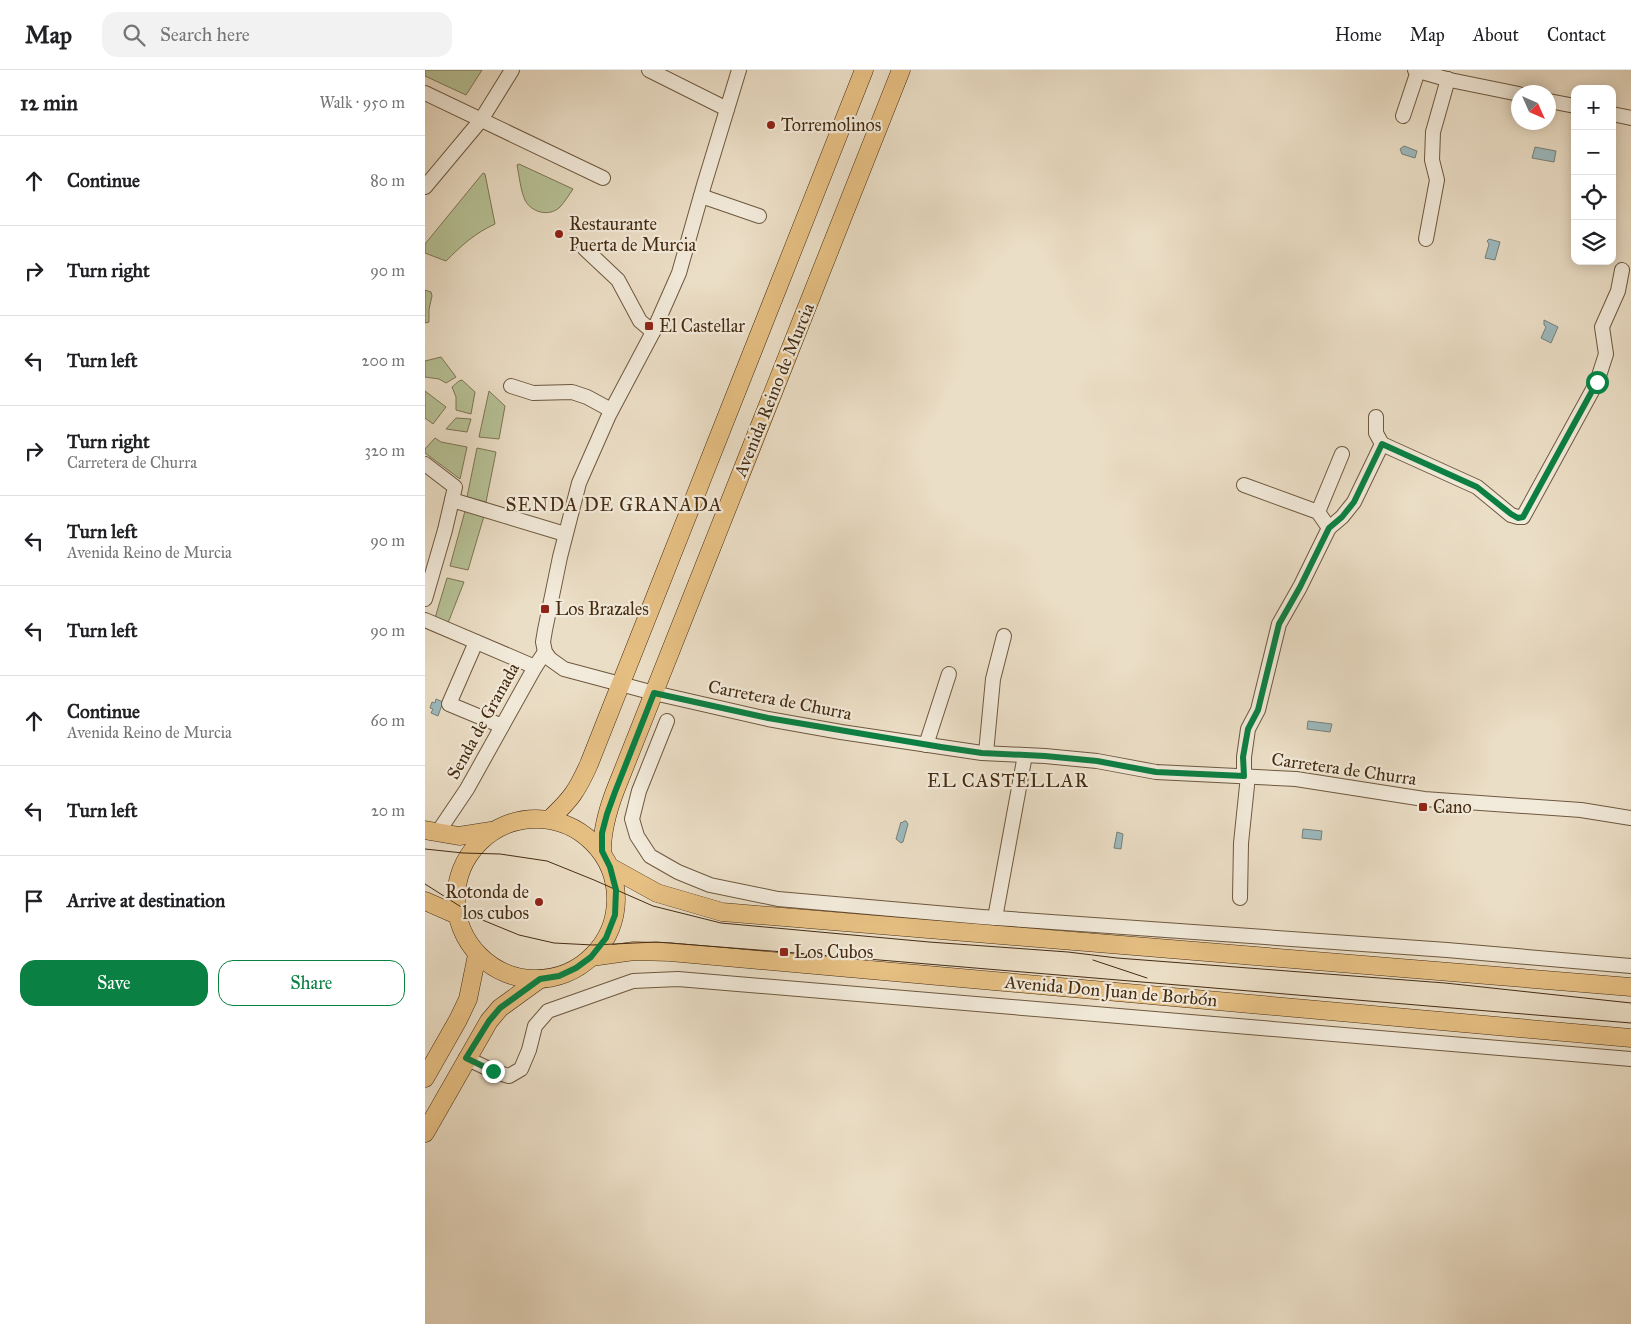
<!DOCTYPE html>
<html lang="en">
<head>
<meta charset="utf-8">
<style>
	body { margin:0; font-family:"IM FELL Great Primer",serif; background:#f2f2f2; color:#202124 }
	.controls { position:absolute; right:15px; top:15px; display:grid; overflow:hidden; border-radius:10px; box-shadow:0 2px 12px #0003 }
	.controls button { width:45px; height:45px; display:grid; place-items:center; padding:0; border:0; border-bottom:1px solid #e0e0e0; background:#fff; color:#202124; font:25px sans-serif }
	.compass { position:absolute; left:1086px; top:15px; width:45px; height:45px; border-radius:50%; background:#fff; box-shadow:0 2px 12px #0003; rotate:135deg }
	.stop { position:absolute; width:15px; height:15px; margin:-11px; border:4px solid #0b8043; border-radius:50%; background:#fff }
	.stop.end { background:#0b8043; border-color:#fff; box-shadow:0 1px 5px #0008 }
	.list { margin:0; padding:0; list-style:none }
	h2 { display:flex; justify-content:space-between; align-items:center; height:65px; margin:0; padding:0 20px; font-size:21px }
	h2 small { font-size:16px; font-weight:400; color:#757577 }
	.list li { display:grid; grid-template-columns:32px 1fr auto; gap:15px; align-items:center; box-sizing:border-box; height:90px; padding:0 20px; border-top:1px solid #e0e0e0 }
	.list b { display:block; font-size:19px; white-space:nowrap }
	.list p { margin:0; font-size:16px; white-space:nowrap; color:#757577 }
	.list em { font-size:16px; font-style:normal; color:#757577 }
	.actions { display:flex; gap:10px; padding:15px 20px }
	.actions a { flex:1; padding:11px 0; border:1px solid #0b8043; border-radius:15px; text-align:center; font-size:18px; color:#0b8043 }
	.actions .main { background:#0b8043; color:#fff }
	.icon { flex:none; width:28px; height:28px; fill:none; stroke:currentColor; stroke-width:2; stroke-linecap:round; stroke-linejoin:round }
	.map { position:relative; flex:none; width:1206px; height:1254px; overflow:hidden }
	header { display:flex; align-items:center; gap:30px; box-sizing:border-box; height:70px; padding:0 25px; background:#fff; border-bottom:1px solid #e0e0e0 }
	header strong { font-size:24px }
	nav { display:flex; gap:28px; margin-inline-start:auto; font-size:18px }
	.search { width:350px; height:45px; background:#f2f2f2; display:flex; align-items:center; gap:12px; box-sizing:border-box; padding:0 18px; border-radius:15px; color:#757577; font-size:19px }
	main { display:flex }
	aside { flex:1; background:#fff }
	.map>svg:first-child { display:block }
	.green { fill:#b6c196; stroke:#7e7654 }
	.water { fill:#9cbabf; stroke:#798179 }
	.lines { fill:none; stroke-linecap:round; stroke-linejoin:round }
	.minor-casing { stroke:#6e583e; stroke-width:16 }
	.major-casing { stroke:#452b11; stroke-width:19 }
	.minor { stroke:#f2eada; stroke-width:14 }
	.major { stroke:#e6bf83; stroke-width:18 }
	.tram { stroke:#452b11; stroke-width:1 }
	.route { stroke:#0b8043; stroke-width:6 }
	.poi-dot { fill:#8f2418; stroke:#f2eada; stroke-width:2 }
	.labels { text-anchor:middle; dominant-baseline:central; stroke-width:4.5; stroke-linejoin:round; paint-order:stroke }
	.poi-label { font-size:18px; fill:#452b11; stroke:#f2eada; text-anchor:start }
	.street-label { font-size:18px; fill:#452b11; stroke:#f2eada }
	.neighbourhood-label { font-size:19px; letter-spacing:1px; fill:#452b11; stroke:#f2eada }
</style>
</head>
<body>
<header>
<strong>Map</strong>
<div class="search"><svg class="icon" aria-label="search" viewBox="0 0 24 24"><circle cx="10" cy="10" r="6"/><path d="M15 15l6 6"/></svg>Search here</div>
<nav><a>Home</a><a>Map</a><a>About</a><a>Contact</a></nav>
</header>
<main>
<aside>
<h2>12 min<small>Walk · 950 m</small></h2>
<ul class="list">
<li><svg class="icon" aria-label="ahead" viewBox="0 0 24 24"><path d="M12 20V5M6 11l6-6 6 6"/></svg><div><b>Continue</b></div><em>80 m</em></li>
<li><svg class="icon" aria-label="right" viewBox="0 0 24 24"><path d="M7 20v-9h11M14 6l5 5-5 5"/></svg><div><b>Turn right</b></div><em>90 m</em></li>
<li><svg class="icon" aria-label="left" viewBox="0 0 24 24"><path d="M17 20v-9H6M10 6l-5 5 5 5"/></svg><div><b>Turn left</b></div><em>200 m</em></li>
<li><svg class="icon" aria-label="right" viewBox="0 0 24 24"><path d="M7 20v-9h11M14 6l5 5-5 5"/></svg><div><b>Turn right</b><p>Carretera de Churra</p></div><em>320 m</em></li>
<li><svg class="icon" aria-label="left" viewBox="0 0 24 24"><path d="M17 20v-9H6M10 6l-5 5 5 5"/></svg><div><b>Turn left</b><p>Avenida Reino de Murcia</p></div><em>90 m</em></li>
<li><svg class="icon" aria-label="left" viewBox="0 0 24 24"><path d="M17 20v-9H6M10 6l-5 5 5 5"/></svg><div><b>Turn left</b></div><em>90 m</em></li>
<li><svg class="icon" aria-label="ahead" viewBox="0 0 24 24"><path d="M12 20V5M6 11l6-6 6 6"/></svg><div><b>Continue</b><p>Avenida Reino de Murcia</p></div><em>60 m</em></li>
<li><svg class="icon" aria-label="left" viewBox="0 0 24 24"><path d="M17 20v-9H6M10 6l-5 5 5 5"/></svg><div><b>Turn left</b></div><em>20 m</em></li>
<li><svg class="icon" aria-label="arrive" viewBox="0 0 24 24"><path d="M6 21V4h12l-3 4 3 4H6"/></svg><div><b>Arrive at destination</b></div></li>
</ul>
<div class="actions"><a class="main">Save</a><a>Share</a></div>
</aside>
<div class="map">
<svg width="1206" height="1254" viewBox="0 0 1206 1254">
	<rect width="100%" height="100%" fill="#ebdec6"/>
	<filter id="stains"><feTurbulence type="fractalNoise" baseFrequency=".004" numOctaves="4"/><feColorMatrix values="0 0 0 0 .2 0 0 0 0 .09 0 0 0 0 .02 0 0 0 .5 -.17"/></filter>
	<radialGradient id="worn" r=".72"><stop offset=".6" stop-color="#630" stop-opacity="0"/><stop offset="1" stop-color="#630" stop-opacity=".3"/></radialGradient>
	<g class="green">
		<polygon points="0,0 57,0 41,25 0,6"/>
		<path d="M 94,94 L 148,119 C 144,125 139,133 134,138 C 123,147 106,142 100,130 C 96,122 94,105 92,95 Z"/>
		<path d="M 58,103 L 60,104 L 70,154 C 50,163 36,176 21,191 L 0,183 L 0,174 Z"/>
		<polygon points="0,220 6,222 7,226 4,239 4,252 0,253"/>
		<polygon points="16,287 31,307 21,313 14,309 0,307 0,291"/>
		<polygon points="37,310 50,322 46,344 31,340 31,327 27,317 34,311"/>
		<polygon points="0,321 21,337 8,354 0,348"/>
		<polygon points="64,321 80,336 74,369 54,367"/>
		<polygon points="31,348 46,349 42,362 21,359"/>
		<polygon points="10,368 16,372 42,377 35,409 0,383 0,379"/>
		<polygon points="52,378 71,382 61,432 42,427"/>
		<polygon points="40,441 59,446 43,500 25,496"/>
		<polygon points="22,508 39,512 23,553 10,548"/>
	</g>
	<g class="water">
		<polygon points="979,76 992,81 990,88 977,84 975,79"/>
		<polygon points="1110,77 1131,81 1129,92 1107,88"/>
		<polygon points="1064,169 1075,172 1070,190 1060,188 1064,174 1062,171"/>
		<polygon points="1119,250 1133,257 1126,273 1116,268 1121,257 1119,255"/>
		<polygon points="11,629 18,632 13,646 6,643 8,639 5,638 7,632 10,633"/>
		<polygon points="883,651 907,654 905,662 882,659"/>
		<polygon points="479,751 481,751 483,754 478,772 476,773 471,769 476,752 477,753"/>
		<polygon points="878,759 897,761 896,770 877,768"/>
		<polygon points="692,762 698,764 696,779 689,778"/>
	</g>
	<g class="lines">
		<g class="minor-casing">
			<g id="minor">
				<polyline points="224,0 302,39"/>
				<polyline points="314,0 279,115 254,203 228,262 184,345 154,413 135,487 120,560 118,572 120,582 125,589 139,599 229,623 343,649 416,662 557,683 620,686 672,691 731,702 871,709 999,729 1156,740 1206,748"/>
				<polyline points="990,0 1025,10 1094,24"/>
				<polyline points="0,23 178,108"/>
				<polyline points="1124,31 1150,36"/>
				<polyline points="1187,44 1206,48"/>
				<polyline points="978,46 993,1"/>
				<polyline points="0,117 56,50 87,0"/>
				<polyline points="276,126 334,146"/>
				<polyline points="1001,169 1012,110 1007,90 1008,62 1023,9"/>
				<polyline points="159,178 193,210 215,251 228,262"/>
				<polyline points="86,316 108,323 147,322 162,327 186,340"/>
				<polyline points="951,347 951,363 957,374 1052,417 1086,445 1093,447 1098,447 1172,312 1181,284 1177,257 1193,221 1197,200"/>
				<polyline points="0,394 30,417 20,460 0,529"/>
				<polyline points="819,415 893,442 904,458"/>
				<polyline points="27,430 140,464"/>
				<polyline points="893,442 917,384"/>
				<polyline points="0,550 110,597"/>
				<polyline points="51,572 24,634 77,656"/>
				<polyline points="242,651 214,721 207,749 212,766 225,786 253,802 285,815 353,829 557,847 1022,880 1206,896"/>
				<polyline points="501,675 524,604"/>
				<polyline points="561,683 568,609 579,566"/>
				<polyline points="819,706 819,687 823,659 833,640 854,554 875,517 904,458 917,447 929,432 957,374"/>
				<polyline points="13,762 42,719 110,597 120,582"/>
				<polyline points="815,828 816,773 823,706"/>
				<polyline points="570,848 600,685"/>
				<polyline points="41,988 68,1001 84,1006 96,999 104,980 110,956 123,941 208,911 253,909 1206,989"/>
			</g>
		</g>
		<g class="major-casing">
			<g id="major">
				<circle cx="111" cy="829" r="80"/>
				<path d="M 125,749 C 146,729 152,721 164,694 L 439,0"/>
				<polyline points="0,760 34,766 66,761"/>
				<path d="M 177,781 C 177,760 182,742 190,721 L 476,0"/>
				<polyline points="185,797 232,823 297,842 1206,917"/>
				<polyline points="0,831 32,845"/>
				<polyline points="166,887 209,881 245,882 1206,968"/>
				<polyline points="0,1008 33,950 43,929 52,885"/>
				<polyline points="0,1063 64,951 75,938 115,909"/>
			</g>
		</g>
		<use href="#minor" class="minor"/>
		<use href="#major" class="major"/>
		<g class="tram">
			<polyline points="0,779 38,783 75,784 122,791 169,810 228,836 296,853 504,872 643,882 692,888 1020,913 1206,933"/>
			<polyline points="0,814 55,849 94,865 129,873 168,875 231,872 359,882 1206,953"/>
			<polyline points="668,890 722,908"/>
		</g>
	</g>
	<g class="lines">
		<polyline class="route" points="68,1001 41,988 64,951 75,938 115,909 134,906 151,898 166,887 181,868 190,845 191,820 185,797 177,781 177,763 182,744 190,722 229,623 343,648 516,677 557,683 620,686 672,691 731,702 819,706 818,687 823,659 833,640 854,554 875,517 904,458 917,447 929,432 957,374 1052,417 1086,444 1093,448 1098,447 1172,312"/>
	</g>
	<g class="poi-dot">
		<circle cx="346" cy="55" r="5"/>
		<circle cx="134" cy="164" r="5"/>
		<rect x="219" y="251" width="10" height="10" rx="2.5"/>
		<rect x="115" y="534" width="10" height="10" rx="2.5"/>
		<rect x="993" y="732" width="10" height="10" rx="2.5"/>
		<circle cx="114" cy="832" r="5"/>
		<rect x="354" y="877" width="10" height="10" rx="2.5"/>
	</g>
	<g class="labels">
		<g class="poi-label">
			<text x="356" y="55">Torremolinos</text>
			<text x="144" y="154">Restaurante<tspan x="144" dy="21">Puerta de Murcia</tspan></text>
			<text x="234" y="256">El Castellar</text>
			<text x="130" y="539">Los Brazales</text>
			<text x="1008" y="737">Cano</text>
			<text x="104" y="822" text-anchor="end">Rotonda de<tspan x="104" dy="21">los cubos</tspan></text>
			<text x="369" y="882">Los Cubos</text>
		</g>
		<g class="street-label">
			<text transform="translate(349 320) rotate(-68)">Avenida Reino de Murcia</text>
			<text transform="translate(355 630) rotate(11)">Carretera de Churra</text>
			<text transform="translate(58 651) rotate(-61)">Senda de Granada</text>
			<text transform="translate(919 699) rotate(8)">Carretera de Churra</text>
			<text transform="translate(686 921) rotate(5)">Avenida Don Juan de Borbón</text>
		</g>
		<g class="neighbourhood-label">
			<text x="189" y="434">SENDA DE GRANADA</text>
			<text x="583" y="710">EL CASTELLAR</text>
		</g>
	</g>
	<rect width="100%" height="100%" filter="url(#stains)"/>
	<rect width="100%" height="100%" fill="url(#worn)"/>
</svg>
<div class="controls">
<button>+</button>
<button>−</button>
<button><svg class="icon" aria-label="locate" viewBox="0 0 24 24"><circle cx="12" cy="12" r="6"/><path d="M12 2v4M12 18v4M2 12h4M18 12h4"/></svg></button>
<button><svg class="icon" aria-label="layers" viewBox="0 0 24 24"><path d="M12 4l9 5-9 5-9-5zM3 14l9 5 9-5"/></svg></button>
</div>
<svg class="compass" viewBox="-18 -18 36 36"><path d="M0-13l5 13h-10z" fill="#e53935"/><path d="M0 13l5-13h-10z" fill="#757577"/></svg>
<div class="stop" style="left:1172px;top:312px"></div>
<div class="stop end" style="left:68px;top:1001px"></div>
</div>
</main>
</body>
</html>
